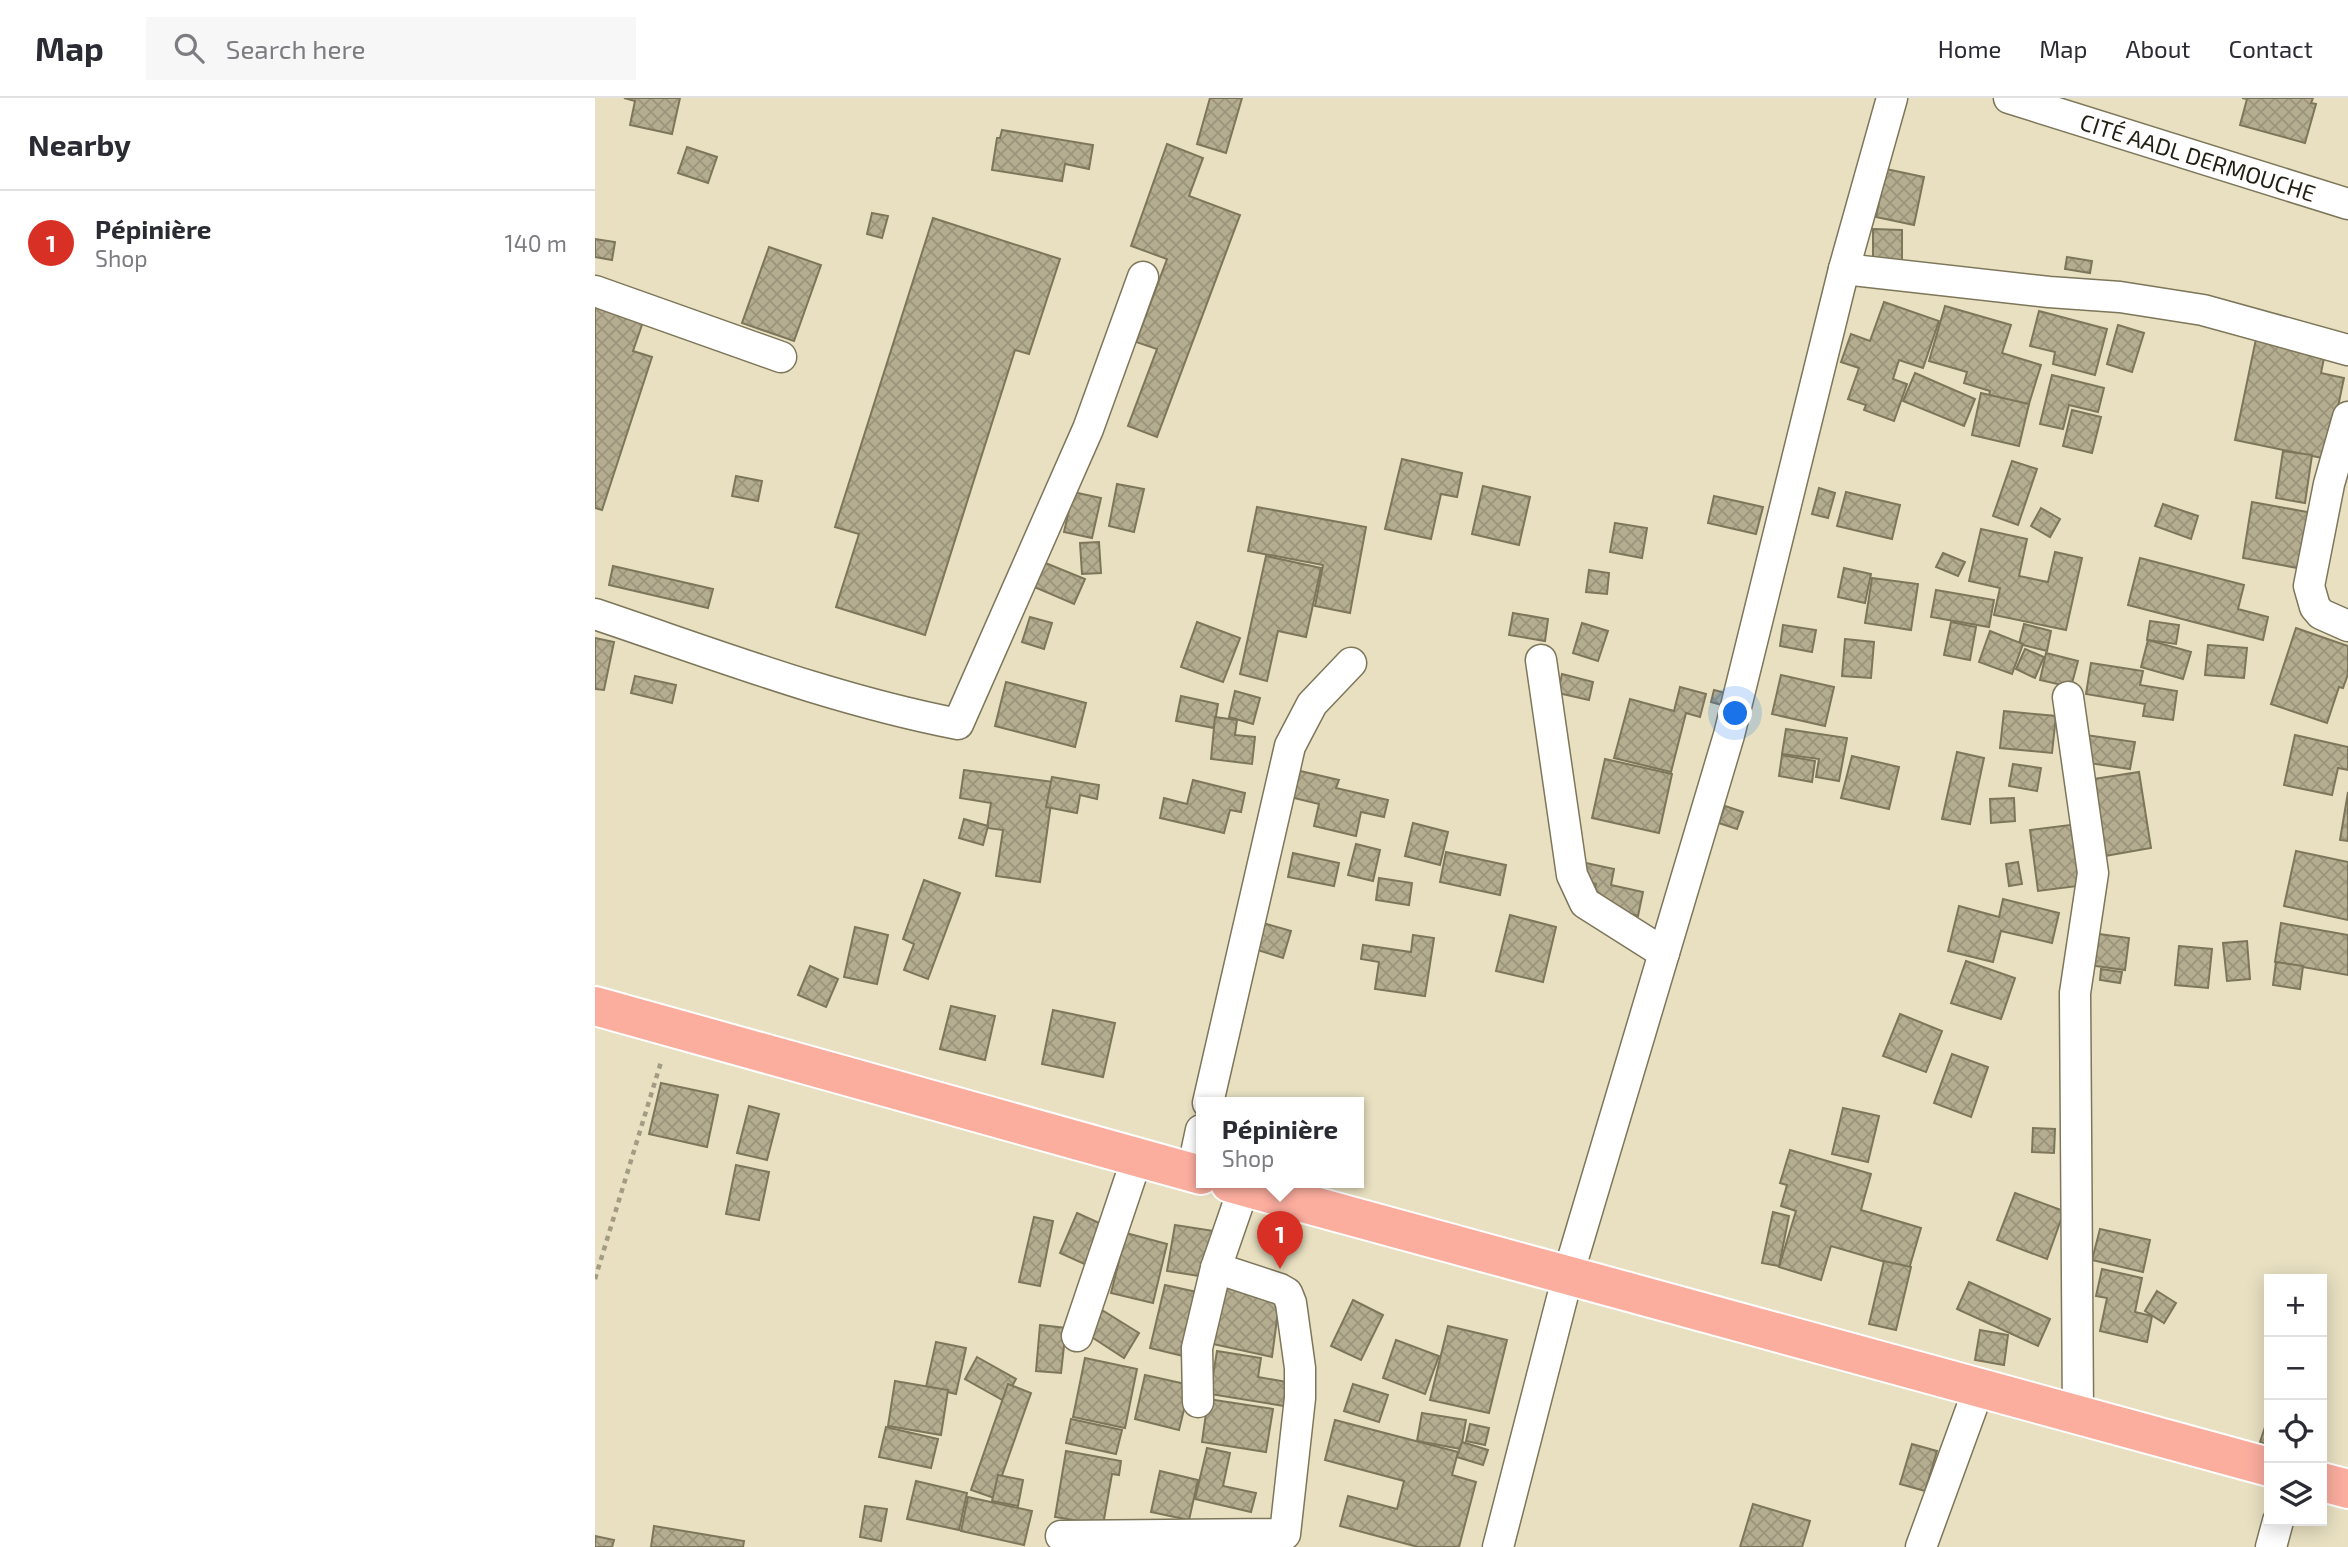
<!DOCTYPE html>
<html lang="en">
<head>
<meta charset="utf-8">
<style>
	body { margin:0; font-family:"Exo 2",sans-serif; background:#f7f7f7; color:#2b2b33 }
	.controls { position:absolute; right:21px; bottom:21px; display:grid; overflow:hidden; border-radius:0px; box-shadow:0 4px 18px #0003 }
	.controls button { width:63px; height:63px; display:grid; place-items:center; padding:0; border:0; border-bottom:2px solid #e1e1e2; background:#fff; color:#2b2b33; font:35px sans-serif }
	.you { position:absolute; left:1141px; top:616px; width:24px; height:24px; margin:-18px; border:5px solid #fff; border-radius:50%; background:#1a73e8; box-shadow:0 0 0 10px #1a73e833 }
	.badge { display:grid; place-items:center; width:46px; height:46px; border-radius:50%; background:#d93025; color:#fff; font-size:23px; font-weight:700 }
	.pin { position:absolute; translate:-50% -58px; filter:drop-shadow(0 2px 4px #0008) }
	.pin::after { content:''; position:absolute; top:37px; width:24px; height:21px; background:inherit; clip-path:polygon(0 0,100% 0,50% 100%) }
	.popup { position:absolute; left:601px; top:999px; width:168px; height:91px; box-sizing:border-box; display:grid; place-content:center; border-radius:0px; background:#fff; filter:drop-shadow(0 2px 5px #0005); font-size:23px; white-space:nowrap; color:#7c7c81 }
	.popup b { font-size:26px; color:#2b2b33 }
	.popup::after { content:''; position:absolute; left:50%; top:100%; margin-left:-14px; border:14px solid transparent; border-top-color:#fff }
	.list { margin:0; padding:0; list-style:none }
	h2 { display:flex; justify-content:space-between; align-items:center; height:91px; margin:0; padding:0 28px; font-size:30px }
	h2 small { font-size:23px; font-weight:400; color:#7c7c81 }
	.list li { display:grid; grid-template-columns:46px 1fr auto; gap:21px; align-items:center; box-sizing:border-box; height:105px; padding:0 28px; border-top:2px solid #e1e1e2 }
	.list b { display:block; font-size:26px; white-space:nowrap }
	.list p { margin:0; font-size:23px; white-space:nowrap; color:#7c7c81 }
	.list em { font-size:23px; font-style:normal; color:#7c7c81 }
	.icon { flex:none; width:38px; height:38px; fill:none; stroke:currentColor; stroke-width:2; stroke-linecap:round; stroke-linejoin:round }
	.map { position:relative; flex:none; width:1753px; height:1449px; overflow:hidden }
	header { display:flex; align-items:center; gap:42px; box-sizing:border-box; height:98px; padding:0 35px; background:#fff; border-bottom:2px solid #e1e1e2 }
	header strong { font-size:33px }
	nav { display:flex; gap:38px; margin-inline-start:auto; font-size:24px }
	.search { width:490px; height:63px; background:#f7f7f7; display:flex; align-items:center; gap:18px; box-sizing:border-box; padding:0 24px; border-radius:0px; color:#7c7c81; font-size:26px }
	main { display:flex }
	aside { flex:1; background:#fff }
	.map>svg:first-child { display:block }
	.building { fill:url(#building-cross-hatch); stroke:#7d765a; stroke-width:2 }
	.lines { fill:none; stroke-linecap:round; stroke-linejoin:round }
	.street-casing { stroke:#7d765a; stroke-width:33 }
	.primary-casing { stroke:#fff; stroke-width:42 }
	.path { stroke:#a29c84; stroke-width:4.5; stroke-dasharray:5 5; stroke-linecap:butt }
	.street { stroke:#fff; stroke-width:30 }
	.primary { stroke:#fbad9e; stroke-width:38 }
	.labels { text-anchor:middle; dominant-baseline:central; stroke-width:5; stroke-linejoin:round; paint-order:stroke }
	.street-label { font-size:23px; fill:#221f13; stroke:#fff }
</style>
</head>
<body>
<header>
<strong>Map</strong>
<div class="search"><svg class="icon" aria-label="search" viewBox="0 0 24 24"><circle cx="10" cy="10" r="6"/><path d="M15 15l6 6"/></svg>Search here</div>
<nav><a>Home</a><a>Map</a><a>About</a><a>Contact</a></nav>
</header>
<main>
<aside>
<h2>Nearby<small></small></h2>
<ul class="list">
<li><span class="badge">1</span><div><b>Pépinière</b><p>Shop</p></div><em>140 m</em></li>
</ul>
</aside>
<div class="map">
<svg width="1753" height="1449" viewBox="0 0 1753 1449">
	<defs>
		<pattern id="building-cross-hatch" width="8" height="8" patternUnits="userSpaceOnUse" patternTransform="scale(1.75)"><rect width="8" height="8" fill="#b5ad90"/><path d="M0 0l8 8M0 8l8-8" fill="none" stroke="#9b947b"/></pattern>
	</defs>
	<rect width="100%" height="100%" fill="#e8e0c1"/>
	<g class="building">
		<polygon points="29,0 85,0 77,36 35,27 40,3"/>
		<polygon points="615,0 647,0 631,55 602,46"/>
		<polygon points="1647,0 1718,0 1716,5 1721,6 1710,45 1645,27 1652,1"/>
		<polygon points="407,32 498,47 494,71 470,66 467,83 397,72 402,40 405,40"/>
		<polygon points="572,46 608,60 594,98 645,117 562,339 533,328 562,251 541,244 572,161 536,148"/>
		<polygon points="92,49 122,59 113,85 83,75"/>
		<polygon points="1291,71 1329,79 1319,127 1281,119"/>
		<polygon points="277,115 293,118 287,140 272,136"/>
		<polygon points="338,120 465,161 434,256 420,252 330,537 241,509 264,436 240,429"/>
		<polygon points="1278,131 1307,132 1307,164 1278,164"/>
		<polygon points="0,141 20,144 17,162 0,159"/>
		<polygon points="174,149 226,167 199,243 147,225"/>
		<polygon points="1472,159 1497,163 1495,175 1470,171"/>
		<polygon points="1289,204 1344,223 1328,270 1304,262 1298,281 1312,286 1299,323 1269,312 1271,307 1253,301 1264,270 1246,264 1256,236 1275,243"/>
		<polygon points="0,208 48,224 38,253 57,259 7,412 0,410"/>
		<polygon points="1350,208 1416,227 1407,255 1446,267 1433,309 1394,298 1395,293 1369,285 1372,274 1334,263"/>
		<polygon points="1444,213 1512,231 1500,277 1458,266 1460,254 1435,248"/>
		<polygon points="1523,227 1549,235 1537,274 1512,266"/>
		<polygon points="1661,241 1730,255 1726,275 1749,280 1732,361 1640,342"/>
		<polygon points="1320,275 1380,301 1369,328 1308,303"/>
		<polygon points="1457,277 1509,290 1503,314 1474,307 1468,331 1445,326"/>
		<polygon points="1386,295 1434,306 1424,348 1377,337"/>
		<polygon points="1477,312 1506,319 1497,355 1468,348"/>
		<polygon points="1688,353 1717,357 1710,405 1681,400"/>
		<polygon points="807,361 867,375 862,399 846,396 836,441 790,431"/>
		<polygon points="1417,363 1442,371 1423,427 1398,418"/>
		<polygon points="141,378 167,383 163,403 137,398"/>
		<polygon points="522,386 549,391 539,434 514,428"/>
		<polygon points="888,388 935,399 924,447 877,436"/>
		<polygon points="1224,390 1240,395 1233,420 1217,416"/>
		<polygon points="478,394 506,400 497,440 469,434"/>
		<polygon points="1251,394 1305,407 1297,441 1242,428"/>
		<polygon points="1119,398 1168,409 1161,436 1113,425"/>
		<polygon points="1657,404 1718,415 1708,471 1648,460"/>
		<polygon points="1568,406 1603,418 1596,441 1560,428"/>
		<polygon points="662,409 771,429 755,515 720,508 728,467 653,453"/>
		<polygon points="1446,410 1465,421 1455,439 1436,428"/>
		<polygon points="1020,425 1052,430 1047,460 1015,454"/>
		<polygon points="1386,431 1432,441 1424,478 1453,484 1460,454 1487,460 1471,532 1399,517 1405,490 1374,483"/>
		<polygon points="504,444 506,475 487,476 485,445"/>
		<polygon points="1348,455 1370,464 1363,478 1341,469"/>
		<polygon points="671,458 726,470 711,539 683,533 672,583 645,576"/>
		<polygon points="1545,460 1649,487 1643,511 1673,519 1668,542 1533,507"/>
		<polygon points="448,464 490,481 479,506 437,488"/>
		<polygon points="18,468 118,491 113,510 14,487"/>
		<polygon points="1249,470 1276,476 1270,505 1243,499"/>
		<polygon points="994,472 1014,475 1012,496 991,494"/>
		<polygon points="1277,480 1323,486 1316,532 1270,525"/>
		<polygon points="1341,492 1399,502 1394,529 1336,519"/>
		<polygon points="918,515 953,521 950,543 914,537"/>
		<polygon points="435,519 457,525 449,551 427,544"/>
		<polygon points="1555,523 1584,527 1581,546 1552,542"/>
		<polygon points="602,524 645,540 628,584 586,569"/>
		<polygon points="1356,524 1381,529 1375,562 1349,557"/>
		<polygon points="987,525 1013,533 1003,563 978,555"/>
		<polygon points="1429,526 1456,533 1452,553 1424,546"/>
		<polygon points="1188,527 1221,532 1217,554 1185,548"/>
		<polygon points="1701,530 1753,548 1753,576 1748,590 1744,589 1732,625 1676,606"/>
		<polygon points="1395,533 1428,546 1417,576 1384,564"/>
		<polygon points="0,540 19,544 9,592 0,591"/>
		<polygon points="1250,541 1279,544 1276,580 1247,578"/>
		<polygon points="1553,542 1596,554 1588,581 1546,569"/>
		<polygon points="1613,547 1652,550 1649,580 1610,577"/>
		<polygon points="1430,551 1449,559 1440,580 1421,571"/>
		<polygon points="1451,555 1483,563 1476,589 1445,582"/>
		<polygon points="1496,565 1548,573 1545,587 1582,593 1578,622 1548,618 1550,606 1491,596"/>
		<polygon points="967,576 998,584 994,602 963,595"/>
		<polygon points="1186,577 1239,589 1230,628 1177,616"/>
		<polygon points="40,578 81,587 77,605 36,595"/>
		<polygon points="411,584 491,605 480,649 400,628"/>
		<polygon points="1085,589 1111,596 1105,619 1091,615 1076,674 1019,660 1035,601 1079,613"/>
		<polygon points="1119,592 1142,598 1138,610 1116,604"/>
		<polygon points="640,593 665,600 658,626 634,619"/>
		<polygon points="586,598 623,606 619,630 581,623"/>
		<polygon points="1409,613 1461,618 1457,655 1405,650"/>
		<polygon points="620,619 642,622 640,637 660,639 657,666 616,661"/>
		<polygon points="1191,631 1252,640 1244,683 1221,679 1224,661 1187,656"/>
		<polygon points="1491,637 1540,644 1535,671 1487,664"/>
		<polygon points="1700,637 1753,649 1753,672 1743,670 1737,697 1689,687"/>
		<polygon points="1362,654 1389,660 1375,726 1347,721"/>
		<polygon points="1187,657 1220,663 1217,684 1184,678"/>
		<polygon points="1257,658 1304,669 1294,711 1246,700"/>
		<polygon points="1010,661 1077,676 1064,735 997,720"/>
		<polygon points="1418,666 1446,670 1442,693 1414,688"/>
		<polygon points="369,672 459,684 445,784 401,778 408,732 392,730 396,705 365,700"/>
		<polygon points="701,672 744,682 741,690 793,702 789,719 766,714 761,738 719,728 724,706 695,699"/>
		<polygon points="1544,674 1556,750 1504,759 1492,682"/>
		<polygon points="457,679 504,687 502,701 485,697 482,715 451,709"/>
		<polygon points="598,682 650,695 646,714 635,712 629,735 565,720 569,700 592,706"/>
		<polygon points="1753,694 1753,743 1745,742"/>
		<polygon points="1419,700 1420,723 1396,725 1395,701"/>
		<polygon points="1130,708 1148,714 1142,731 1124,725"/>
		<polygon points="369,721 393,728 388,747 364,740"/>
		<polygon points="818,725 853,734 845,767 810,758"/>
		<polygon points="1483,726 1491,787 1443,793 1435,732"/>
		<polygon points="761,746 785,752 778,783 753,777"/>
		<polygon points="1701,753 1753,764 1753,822 1689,808"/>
		<polygon points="851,754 911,767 905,797 845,784"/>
		<polygon points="698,755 744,765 739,788 693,779"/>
		<polygon points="1423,764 1427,786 1414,788 1411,766"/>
		<polygon points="991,765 1019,771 1016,787 1048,794 1043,818 996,807 1001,786 987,782"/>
		<polygon points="784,780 817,785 814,807 781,802"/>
		<polygon points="329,782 365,795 333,881 309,872 319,846 308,841"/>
		<polygon points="1408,801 1464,815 1457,845 1406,833 1398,864 1353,853 1364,808 1404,819"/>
		<polygon points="915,817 961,829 948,884 901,873"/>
		<polygon points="657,822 696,833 688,860 650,848"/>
		<polygon points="1686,825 1753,837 1753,877 1680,864"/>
		<polygon points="260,829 293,837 282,886 249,879"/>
		<polygon points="1497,835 1534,840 1530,872 1493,867"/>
		<polygon points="818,837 839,840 830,898 780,891 784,864 766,861 768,847 816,854"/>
		<polygon points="1652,843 1655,881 1632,883 1628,845"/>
		<polygon points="1584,848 1617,851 1613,890 1580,887"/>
		<polygon points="1371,863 1420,880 1406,921 1356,905"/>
		<polygon points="1681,864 1708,868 1705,891 1678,887"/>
		<polygon points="215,868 243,881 231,909 203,897"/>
		<polygon points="1506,871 1527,874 1525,885 1505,882"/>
		<polygon points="356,908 400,918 390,962 345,951"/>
		<polygon points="458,912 520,925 508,979 447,966"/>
		<polygon points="1305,916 1347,933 1331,974 1288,958"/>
		<polygon points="1357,956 1393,969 1376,1019 1339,1005"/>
		<polygon points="66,985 123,997 112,1049 54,1036"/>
		<polygon points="154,1008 184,1016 172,1062 142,1055"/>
		<polygon points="1248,1010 1284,1018 1273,1064 1237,1056"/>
		<polygon points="1438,1030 1460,1031 1459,1055 1437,1054"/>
		<polygon points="1195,1052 1276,1076 1266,1112 1326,1130 1314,1171 1236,1148 1226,1182 1184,1169 1201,1113 1186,1108 1192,1087 1185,1085"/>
		<polygon points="141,1067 174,1074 164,1122 131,1116"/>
		<polygon points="1420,1095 1469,1113 1452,1161 1402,1142"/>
		<polygon points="1178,1114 1194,1118 1184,1168 1167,1165"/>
		<polygon points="482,1115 513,1129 496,1169 465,1155"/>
		<polygon points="439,1119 458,1123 445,1188 424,1184"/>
		<polygon points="580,1127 619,1133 611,1179 572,1173"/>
		<polygon points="1505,1131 1555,1142 1548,1174 1497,1162"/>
		<polygon points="531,1135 572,1146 558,1205 516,1195"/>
		<polygon points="1289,1163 1316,1169 1301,1232 1274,1226"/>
		<polygon points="1507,1171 1547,1180 1540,1214 1557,1218 1552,1244 1505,1233 1512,1200 1501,1198"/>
		<polygon points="622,1182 685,1198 677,1259 609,1244"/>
		<polygon points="1374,1184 1455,1221 1443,1248 1362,1211"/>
		<polygon points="570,1187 602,1194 588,1258 555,1250"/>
		<polygon points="1562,1193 1581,1205 1569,1225 1550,1213"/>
		<polygon points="758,1202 788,1217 766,1262 736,1248"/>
		<polygon points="507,1212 544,1235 529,1260 492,1236"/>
		<polygon points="445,1227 471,1230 466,1275 441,1273"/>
		<polygon points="853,1228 912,1242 894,1315 835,1302"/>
		<polygon points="1385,1232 1413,1237 1409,1267 1380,1262"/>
		<polygon points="801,1242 844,1258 830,1296 788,1280"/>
		<polygon points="341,1244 371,1250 361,1296 331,1289"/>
		<polygon points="622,1253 666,1260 663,1279 692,1284 689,1308 615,1296"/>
		<polygon points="382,1259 421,1281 409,1303 370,1281"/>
		<polygon points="490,1260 542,1271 530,1330 478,1319"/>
		<polygon points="550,1277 595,1287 584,1332 540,1321"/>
		<polygon points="300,1283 353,1292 346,1337 293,1328"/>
		<polygon points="413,1286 436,1295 399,1400 376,1392"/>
		<polygon points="758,1286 793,1297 784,1324 749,1313"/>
		<polygon points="613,1301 678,1311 671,1354 607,1344"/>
		<polygon points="827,1315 871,1322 866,1351 822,1343"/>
		<polygon points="1674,1317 1674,1347 1665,1344"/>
		<polygon points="476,1321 527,1332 521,1356 471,1345"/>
		<polygon points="740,1322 863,1354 857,1377 881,1384 864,1449 823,1449 745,1428 753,1398 802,1411 809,1383 730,1362"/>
		<polygon points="875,1326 894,1330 890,1347 871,1343"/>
		<polygon points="291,1329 343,1341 336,1370 284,1359"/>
		<polygon points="867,1344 893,1352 888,1367 862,1359"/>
		<polygon points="1317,1346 1342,1353 1330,1393 1305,1386"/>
		<polygon points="612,1350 635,1355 628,1388 661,1395 656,1414 600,1401"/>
		<polygon points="471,1353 526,1363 524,1377 517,1376 508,1427 460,1419"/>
		<polygon points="565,1373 603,1382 594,1422 556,1414"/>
		<polygon points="403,1377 428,1382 423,1408 397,1403"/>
		<polygon points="321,1383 372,1395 364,1432 312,1421"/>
		<polygon points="373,1399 437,1413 429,1447 366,1433"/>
		<polygon points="1158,1406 1215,1423 1207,1449 1145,1449"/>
		<polygon points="270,1408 292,1411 286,1443 265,1439"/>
		<polygon points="59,1428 149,1443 148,1449 56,1449"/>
		<polygon points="0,1438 19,1442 17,1449 0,1449"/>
	</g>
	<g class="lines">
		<g class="street-casing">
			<g id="street">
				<path id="s1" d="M 1414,0 L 1753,106"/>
				<polyline points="1249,171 1454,194 1525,199 1608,212 1753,252"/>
				<polyline points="0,193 186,259"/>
				<polyline points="1753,319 1734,386 1714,488 1720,509 1726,516 1753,528"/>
				<path d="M 0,516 C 119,556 239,602 363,626 L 493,331 L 548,179"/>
				<polyline points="946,562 977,777 990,805 1069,855"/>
				<polyline points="1473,599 1498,775 1480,895 1483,1317"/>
				<polyline points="613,1005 695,648 717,606 756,565"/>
				<polyline points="597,1074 606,1032"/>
				<polyline points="482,1238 542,1060"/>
				<polyline points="603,1304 602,1250 621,1170 649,1089"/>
				<polyline points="466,1438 690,1436 705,1300 705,1270 696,1205 692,1195 685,1191 621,1170"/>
				<polyline points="903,1449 973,1177 1134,637 1249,171 1297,0"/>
				<polyline points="1326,1449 1384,1290"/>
				<polyline points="1676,1449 1683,1423"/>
			</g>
		</g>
		<g class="primary-casing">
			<g id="primary">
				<polyline points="0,908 606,1077"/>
				<polyline points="635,1085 1674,1369"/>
				<polyline points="1727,1384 1753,1391"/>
			</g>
		</g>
		<polyline class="path" points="0,1181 66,964"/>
		<use href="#street" class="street"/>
		<use href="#primary" class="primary"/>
	</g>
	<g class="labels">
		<g class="street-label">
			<text stroke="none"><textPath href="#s1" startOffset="198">CITÉ AADL DERMOUCHE</textPath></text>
		</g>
	</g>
</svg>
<div class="controls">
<button>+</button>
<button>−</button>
<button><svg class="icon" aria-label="locate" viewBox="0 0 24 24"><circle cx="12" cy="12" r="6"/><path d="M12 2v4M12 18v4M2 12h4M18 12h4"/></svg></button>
<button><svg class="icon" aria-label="layers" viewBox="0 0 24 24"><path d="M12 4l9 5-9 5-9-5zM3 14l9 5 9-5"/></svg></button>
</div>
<div class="you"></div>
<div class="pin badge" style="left:685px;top:1171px">1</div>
<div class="popup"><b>Pépinière</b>Shop</div>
</div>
</main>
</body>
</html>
